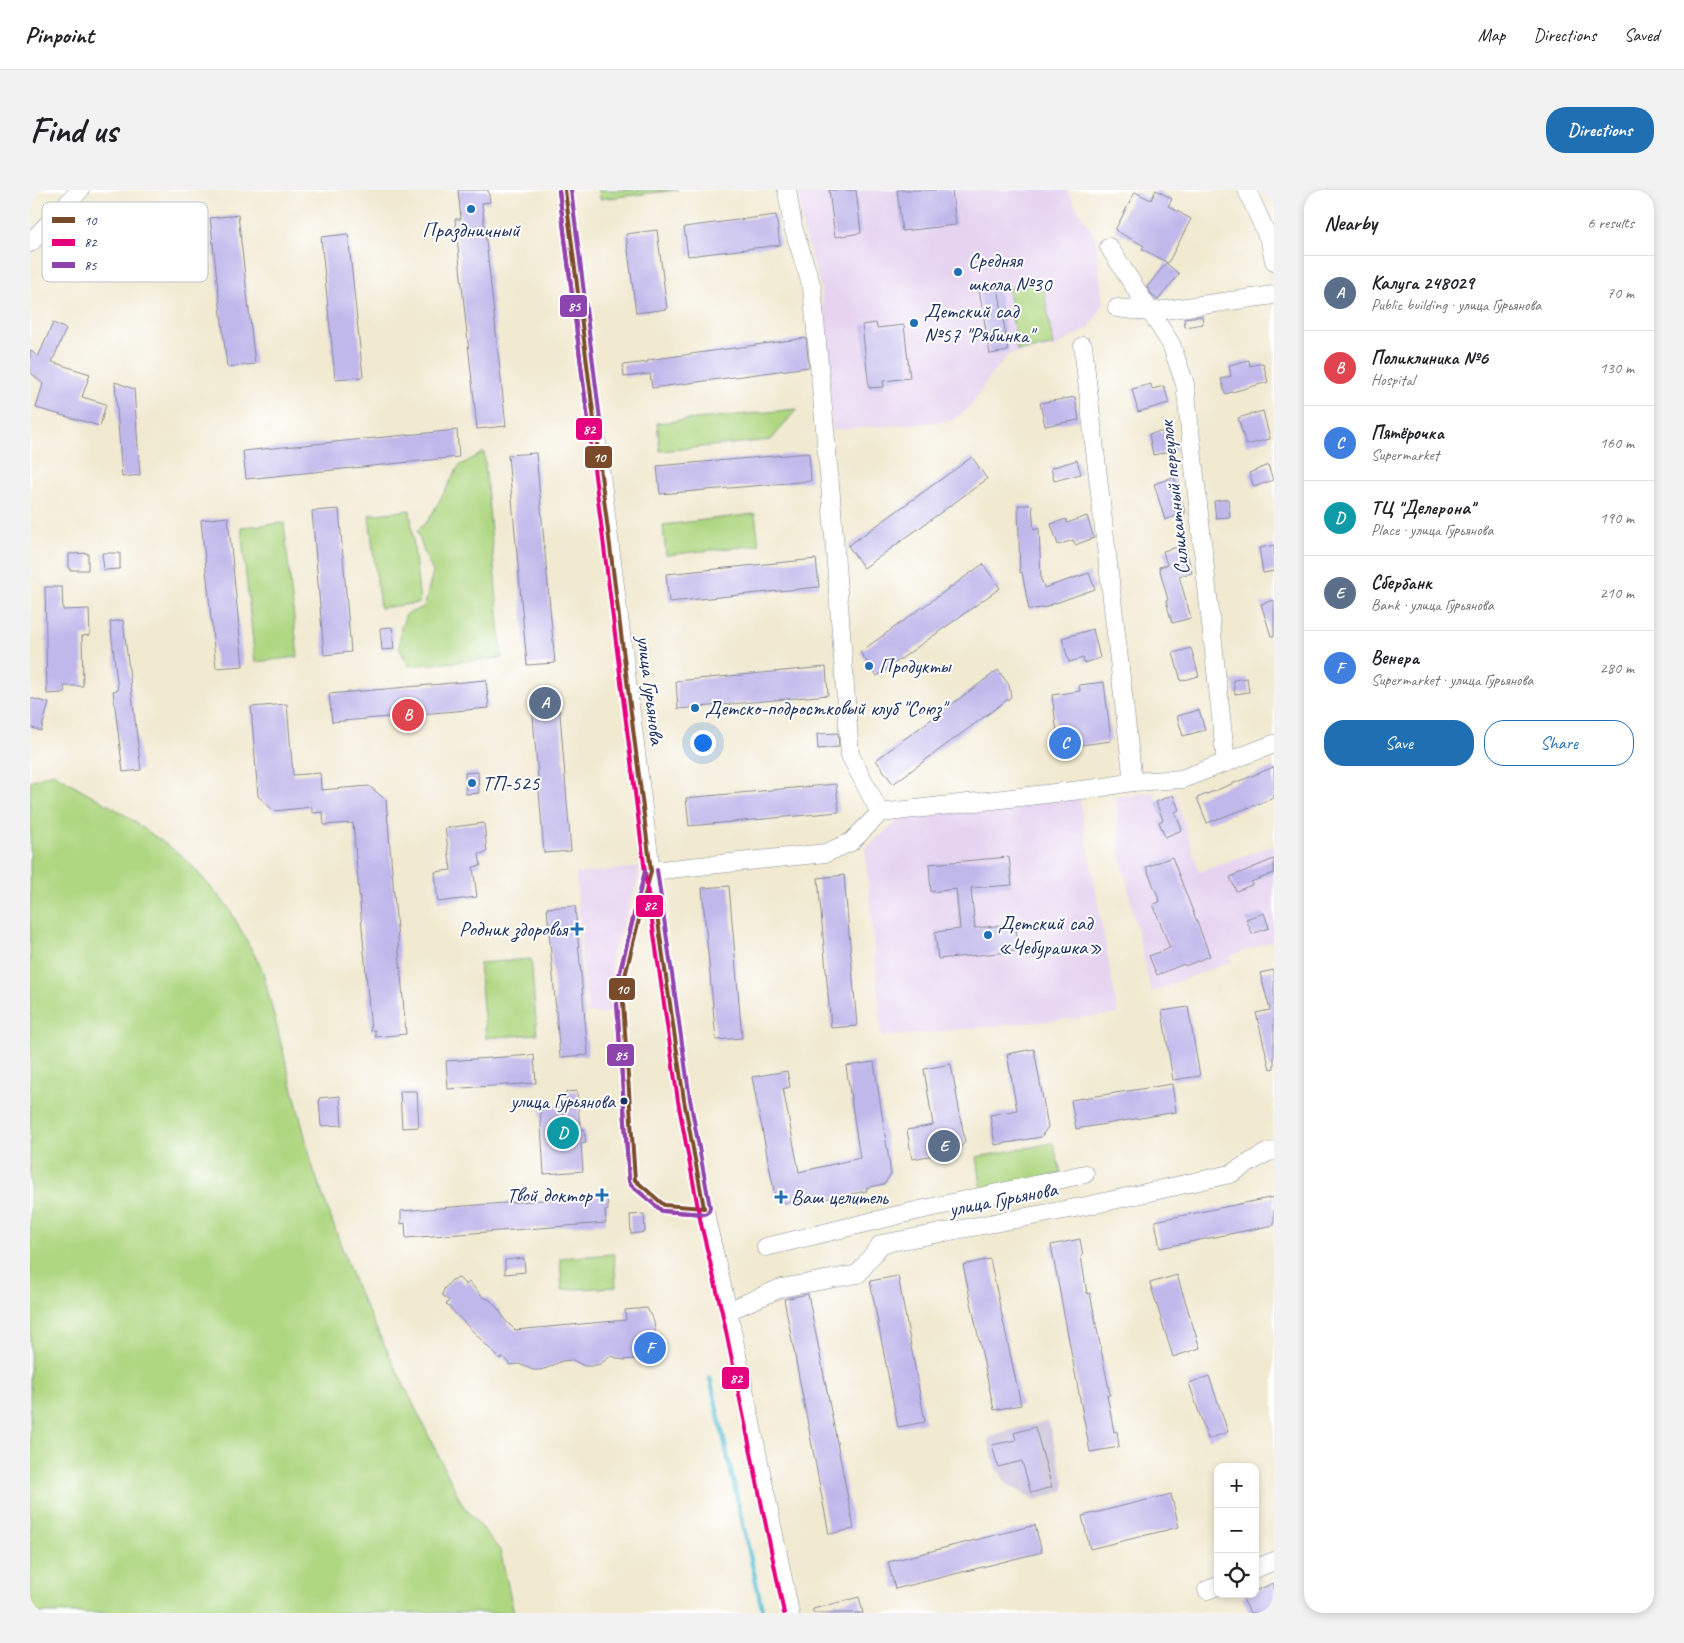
<!DOCTYPE html>
<html lang="en">
<head>
<meta charset="utf-8">
<style>
	body { margin:0; font-family:Caveat,sans-serif; background:#f2f2f2; color:#202124 }
	.controls { position:absolute; right:15px; bottom:15px; display:grid; overflow:hidden; border-radius:10px; box-shadow:0 2px 8px #0003 }
	.controls button { width:45px; height:45px; display:grid; place-items:center; padding:0; border:0; border-bottom:1px solid #e0e0e0; background:#fff; color:#202124; font:25px sans-serif }
	.you { position:absolute; left:672px; top:552px; width:18px; height:18px; margin:-12px; border:4px solid #fff; border-radius:50%; background:#1a73e8; box-shadow:0 0 0 8px #1a73e833 }
	.badge { display:grid; place-items:center; width:32px; height:32px; border-radius:50%; background:#1f6fb2; color:#fff; font-size:16px; font-weight:700 }
	.pin { position:absolute; translate:-50% -50%; border:2px solid #fff; box-shadow:0 1px 5px #0006 }
	.list { margin:0; padding:0; list-style:none }
	h2 { display:flex; justify-content:space-between; align-items:center; height:65px; margin:0; padding:0 20px; font-size:21px }
	h2 small { font-size:16px; font-weight:400; color:#757577 }
	.list li { display:grid; grid-template-columns:32px 1fr auto; gap:15px; align-items:center; box-sizing:border-box; height:75px; padding:0 20px; border-top:1px solid #e0e0e0 }
	.list b { display:block; font-size:19px; white-space:nowrap }
	.list p { margin:0; font-size:16px; white-space:nowrap; color:#757577 }
	.list em { font-size:16px; font-style:normal; color:#757577 }
	.actions { display:flex; gap:10px; padding:15px 20px }
	.actions a { flex:1; padding:11px 0; border:1px solid #1f6fb2; border-radius:20px; text-align:center; font-size:18px; color:#1f6fb2 }
	.actions .main { background:#1f6fb2; color:#fff }
	.icon { flex:none; width:28px; height:28px; fill:none; stroke:currentColor; stroke-width:2; stroke-linecap:round; stroke-linejoin:round }
	.map { position:relative; flex:none; width:1244px; height:1423px; overflow:hidden; border-radius:20px }
	header { display:flex; align-items:center; gap:30px; box-sizing:border-box; height:70px; padding:0 25px; background:#fff; border-bottom:1px solid #e0e0e0 }
	header strong { font-size:24px }
	nav { display:flex; gap:28px; margin-inline-start:auto; font-size:18px }
	.intro { display:flex; align-items:center; justify-content:space-between; box-sizing:border-box; height:120px; padding:0 30px }
	h1 { margin:0; font-size:35px }
	.button { padding:12px 22px; border-radius:20px; background:#1f6fb2; color:#fff; font-size:18px; font-weight:700 }
	main { display:flex; gap:30px; padding:0 30px }
	aside { flex:1; background:#fff; border-radius:20px; box-shadow:0 2px 8px #0003 }
	.map>svg:first-child { display:block }
	.built { fill:#e6d3f0 }
	.industrial { fill:#c8c0d8 }
	.green { fill:#afd781; stroke:#658370 }
	.lines { fill:none; stroke-linecap:round; stroke-linejoin:round }
	.stream { stroke:#56bdd4; stroke-width:4.5 }
	.building { fill:#c0b7eb }
	.minor-casing { stroke:#868c97; stroke-width:19 }
	.minor { stroke:#fff; stroke-width:18 }
	.bus-1-casing { stroke:#fff; stroke-width:8 }
	.bus-2-casing { stroke:#fff; stroke-width:8 }
	.bus-3-casing { stroke:#fff; stroke-width:8 }
	.bus-1 { stroke:#7a4b2a; stroke-width:4 }
	.bus-2 { stroke:#e5007d; stroke-width:4 }
	.bus-3 { stroke:#8e44ad; stroke-width:4 }
	.poi-dot { fill:#1f6fb2; stroke:#fff; stroke-width:2 }
	.bus-dot { fill:#1b2f5e; stroke:#fff; stroke-width:2 }
	.labels { text-anchor:middle; dominant-baseline:central; stroke-width:4; stroke-linejoin:round; paint-order:stroke }
	.bus-label { font-size:20px; fill:#1b2f5e; stroke:#fff; text-anchor:end }
	.poi-label { font-size:21px; fill:#1b2f5e; stroke:#fff; text-anchor:start }
	.street-label { font-size:21px; fill:#1b2f5e; stroke:#fff }
	.key { fill:#fff; stroke:#bbc1cf; stroke-width:1 }
	.key-label { font-size:14px; fill:#1b2f5e }
	.line-badge { stroke:#fff; stroke-width:2 }
	.badge-label { font-size:14px; text-anchor:middle; font-weight:bold; fill:#fff }
</style>
</head>
<body>
<header>
<strong>Pinpoint</strong>
<nav><a>Map</a><a>Directions</a><a>Saved</a></nav>
</header>
<div class="intro"><h1>Find us</h1><a class="button">Directions</a></div>
<main>
<div class="map">
<svg width="1244" height="1423" viewBox="0 0 1244 1423">
	<rect width="100%" height="100%" fill="#fff"/>
	<filter id="ink" filterUnits="userSpaceOnUse"><feTurbulence type="fractalNoise" baseFrequency=".02" numOctaves="2"/><feDisplacementMap in="SourceGraphic" scale="10" xChannelSelector="R" yChannelSelector="G"/><feConvolveMatrix kernelMatrix="1 2 1 2 8 2 1 2 1" color-interpolation-filters="sRGB"/></filter>
	<filter id="wash" filterUnits="userSpaceOnUse"><feTurbulence type="fractalNoise" baseFrequency=".0096" numOctaves="4" result="noise"/><feDisplacementMap in="SourceGraphic" scale="20" xChannelSelector="R" yChannelSelector="G"/><feGaussianBlur stdDeviation="1.12" result="paint"/><feColorMatrix in="noise" values="0 0 0 0 0 0 0 0 0 0 0 0 0 0 0 0 0 1.4 0 .05"/><feComposite in="paint" operator="in"/></filter>
	<g filter="url(#wash)">
		<rect width="100%" height="100%" fill="#f1e9d0"/>
		<g class="built">
			<polygon points="768,0 1036,0 1066,48 1073,115 1060,137 1025,157 979,164 959,187 940,217 921,231 802,240 791,99 773,38"/>
			<polygon points="1124,602 1126,610 1145,603 1169,682 1244,655 1244,750 1200,766 1202,771 1121,802 1090,662 1086,607"/>
			<polygon points="1049,608 1088,824 852,847 835,659 873,626"/>
			<polygon points="608,677 609,687 581,768 584,823 557,823 546,684"/>
		</g>
		<polygon class="industrial" points="1018,1231 1035,1294 1033,1301 1006,1310 978,1295 965,1276 958,1248 987,1238"/>
		<g class="green">
			<polygon points="569,0 648,0 570,9"/>
			<polygon points="1013,93 1023,156 987,161 978,98"/>
			<polygon points="767,219 741,250 630,261 627,233"/>
			<polygon points="454,262 472,468 379,476 369,458 371,438 376,424 394,417 403,382 394,362 387,340 398,331 429,276"/>
			<polygon points="380,320 390,413 350,418 339,325"/>
			<polygon points="725,324 729,355 636,365 633,335"/>
			<polygon points="254,333 268,467 225,472 211,337"/>
			<polygon points="23,583 92,623 155,668 199,718 232,779 283,978 326,1097 432,1314 470,1360 484,1423 0,1423 0,591"/>
			<polygon points="501,769 507,844 456,848 449,773"/>
			<polygon points="1023,953 1031,983 952,1002 947,967"/>
			<polygon points="584,1064 586,1097 532,1100 530,1068"/>
		</g>
		<g class="lines">
			<polyline class="stream" points="680,1188 733,1423"/>
		</g>
		<g id="blocks">
			<g class="building">
				<polygon points="428,0 458,0 460,12 452,13 476,236 447,239 425,29 431,29"/>
				<polygon points="799,0 826,0 831,43 805,47"/>
				<polygon points="867,0 922,0 926,35 872,41"/>
				<polygon points="1126,0 1142,9 1138,16 1161,29 1138,73 1112,59 1114,56 1085,40 1105,2 1121,10"/>
				<polygon points="208,25 225,174 197,177 180,28"/>
				<polygon points="746,25 750,55 658,66 654,37"/>
				<polygon points="627,40 637,119 606,123 596,44"/>
				<polygon points="318,44 333,187 305,189 291,47"/>
				<polygon points="1136,73 1149,84 1128,110 1123,106 1117,97"/>
				<polygon points="968,96 978,161 960,164 949,99"/>
				<polygon points="1172,126 1173,134 1155,137 1154,128"/>
				<polygon points="23,133 36,139 22,172 60,184 52,207 76,214 70,236 6,218 13,194 0,182 0,160 8,167"/>
				<polygon points="846,133 847,138 874,135 880,188 853,191 854,197 839,198 832,135"/>
				<polygon points="776,148 779,177 622,198 620,184 594,187 593,175 618,172 618,170"/>
				<polygon points="1219,170 1220,176 1233,173 1238,192 1195,204 1191,189 1201,186 1199,175"/>
				<polygon points="85,192 104,199 110,285 92,287"/>
				<polygon points="1121,194 1122,199 1134,196 1139,213 1108,222 1102,199"/>
				<polygon points="1045,207 1049,230 1015,236 1010,213"/>
				<polygon points="1233,221 1240,249 1216,255 1208,228"/>
				<polygon points="427,240 429,267 216,289 213,261"/>
				<polygon points="1141,240 1146,260 1123,265 1119,244"/>
				<polygon points="506,263 525,473 497,475 478,265"/>
				<polygon points="779,263 781,291 630,304 627,276"/>
				<polygon points="942,267 957,289 834,378 818,356"/>
				<polygon points="1047,270 1051,284 1024,291 1021,278"/>
				<polygon points="1238,275 1243,290 1224,297 1219,283"/>
				<polygon points="1144,287 1155,323 1135,330 1124,294"/>
				<polygon points="1198,309 1200,327 1186,328 1184,311"/>
				<polygon points="988,315 1002,315 1004,340 1009,338 1011,391 1012,391 1014,398 1059,383 1065,399 1017,416 1017,417 999,420 992,382 990,383"/>
				<polygon points="309,319 321,462 294,465 282,321"/>
				<polygon points="1057,326 1064,348 1045,355 1043,350 1028,355 1021,334 1036,329 1037,333"/>
				<polygon points="198,327 213,476 186,478 171,330"/>
				<polygon points="1155,355 1162,383 1149,386 1161,428 1142,433 1136,411 1138,410 1129,377 1137,375 1133,361"/>
				<polygon points="1244,355 1244,381 1233,383 1229,358"/>
				<polygon points="58,363 58,380 39,380 39,364"/>
				<polygon points="72,363 90,363 90,379 74,380"/>
				<polygon points="786,369 789,397 639,412 636,384"/>
				<polygon points="953,374 970,398 847,486 830,462"/>
				<polygon points="15,397 32,397 33,420 59,419 60,445 52,446 53,496 34,496 35,503 17,504"/>
				<polygon points="1244,410 1244,446 1241,446 1231,414"/>
				<polygon points="93,430 111,580 93,582 83,501 88,500 80,432"/>
				<polygon points="362,437 364,459 352,460 350,438"/>
				<polygon points="1063,439 1070,468 1054,473 1053,468 1039,472 1032,448"/>
				<polygon points="1161,458 1169,486 1151,491 1143,463"/>
				<polygon points="796,477 798,505 648,519 646,491"/>
				<polygon points="968,480 979,495 981,507 863,594 846,570"/>
				<polygon points="1217,488 1219,502 1205,504 1203,490"/>
				<polygon points="456,490 459,518 302,532 299,504"/>
				<polygon points="1074,492 1081,551 1029,558 1022,505 1050,501 1049,495"/>
				<polygon points="0,508 19,513 11,541 0,537"/>
				<polygon points="529,512 541,661 514,663 502,514"/>
				<polygon points="257,514 263,585 290,583 291,600 339,596 356,610 376,844 345,847 345,840 341,841 323,633 294,635 293,622 282,623 282,617 244,621 228,606 221,517"/>
				<polygon points="1169,520 1175,540 1153,546 1147,526"/>
				<polygon points="808,543 809,557 788,559 787,544"/>
				<polygon points="1244,577 1244,608 1177,633 1167,608"/>
				<polygon points="448,582 449,603 436,604 435,583"/>
				<polygon points="806,594 809,622 659,636 656,608"/>
				<polygon points="1143,605 1149,620 1145,622 1152,640 1135,647 1129,632 1133,630 1126,612"/>
				<polygon points="454,633 457,662 449,664 451,676 443,677 447,707 408,712 405,682 421,680 415,638"/>
				<polygon points="979,667 982,695 941,698 945,738 986,734 988,761 908,769 905,742 930,739 926,699 901,702 899,674"/>
				<polygon points="1142,667 1180,766 1155,776 1154,774 1127,785 1119,766 1140,758 1123,714 1130,712 1116,677"/>
				<polygon points="1244,669 1244,683 1221,692 1222,695 1206,701 1200,687"/>
				<polygon points="814,685 827,836 801,838 788,688"/>
				<polygon points="699,696 712,848 686,850 672,698"/>
				<polygon points="545,716 558,865 530,867 517,718"/>
				<polygon points="1234,723 1239,738 1222,744 1216,729"/>
				<polygon points="1244,780 1244,878 1240,879 1226,823 1240,820 1230,783"/>
				<polygon points="1158,817 1170,886 1143,890 1132,821"/>
				<polygon points="1004,859 1018,937 1011,947 965,955 960,925 987,920 977,864"/>
				<polygon points="504,865 506,893 418,899 416,871"/>
				<polygon points="844,872 861,984 854,994 836,998 837,1001 772,1013 772,1010 755,1013 745,1006 722,887 757,881 760,897 753,899 769,982 830,968 816,876"/>
				<polygon points="921,874 935,952 927,961 882,969 877,940 903,935 894,879"/>
				<polygon points="1142,894 1146,922 1046,939 1041,910"/>
				<polygon points="370,901 387,901 389,937 372,938"/>
				<polygon points="547,901 550,939 554,939 556,953 551,954 553,981 514,984 510,919 537,917 536,902"/>
				<polygon points="310,906 312,935 291,936 289,908"/>
				<polygon points="577,1005 578,1020 575,1021 576,1033 376,1048 375,1033 371,1034 371,1021"/>
				<polygon points="1244,1007 1244,1035 1130,1058 1125,1031"/>
				<polygon points="614,1024 615,1042 601,1044 600,1025"/>
				<polygon points="1050,1049 1053,1066 1051,1066 1057,1104 1060,1103 1080,1205 1077,1205 1084,1242 1087,1241 1089,1257 1060,1262 1021,1055"/>
				<polygon points="494,1068 495,1082 475,1084 475,1070"/>
				<polygon points="960,1069 991,1215 964,1220 933,1075"/>
				<polygon points="1147,1085 1170,1158 1143,1167 1120,1093"/>
				<polygon points="868,1086 895,1232 868,1237 840,1091"/>
				<polygon points="429,1088 436,1095 439,1092 453,1107 460,1110 470,1121 474,1129 485,1140 596,1130 595,1120 617,1118 624,1132 626,1147 620,1158 621,1162 605,1169 593,1170 581,1166 570,1174 561,1176 554,1176 543,1170 532,1171 517,1178 510,1180 503,1180 489,1174 480,1175 473,1167 470,1169 416,1114 419,1111 412,1105 414,1099 422,1090"/>
				<polygon points="778,1104 824,1339 799,1344 754,1109"/>
				<polygon points="1179,1186 1198,1242 1178,1249 1159,1193"/>
				<polygon points="1005,1237 1022,1297 1001,1303 992,1271 968,1277 962,1255 986,1250 984,1243"/>
				<polygon points="1141,1304 1149,1337 1060,1359 1052,1326"/>
				<polygon points="1005,1335 1012,1362 865,1399 858,1372"/>
				<polygon points="1244,1393 1244,1423 1220,1423 1212,1407 1218,1404 1225,1404 1225,1401"/>
				<polygon points="829,1407 833,1423 783,1423 783,1419"/>
			</g>
		</g>
	</g>
	<g filter="url(#ink)">
		<use href="#blocks" fill-opacity="0" stroke="#868c97" stroke-width="1"/>
		<g class="lines">
			<g class="minor-casing">
				<g id="minor">
					<polyline points="535,0 621,681 654,910 677,1033 698,1121 760,1423"/>
					<polyline points="757,0 763,37 782,97 801,306 820,565 850,623"/>
					<polyline points="1217,0 1240,52 1244,71"/>
					<polyline points="0,53 50,0"/>
					<polyline points="1079,57 1141,154 1155,194 1196,573"/>
					<polyline points="1087,118 1120,122 1244,105"/>
					<polyline points="1053,156 1103,592"/>
					<polyline points="621,681 796,663 821,652 850,623 1068,598 1103,592 1152,589 1244,554"/>
					<polyline points="736,1057 881,1022 1055,984"/>
					<polyline points="698,1121 751,1098 828,1084 851,1054 1061,1015 1200,984 1238,962 1244,961"/>
					<polyline points="1225,1379 1244,1371"/>
					<polyline points="1177,1400 1188,1396"/>
				</g>
			</g>
			<use href="#minor" class="minor"/>
			<g class="bus-1-casing">
				<g id="bus-1">
					<polyline points="535,0 621,681 592,798 605,990 634,1015 674,1018"/>
					<polyline points="625,711 654,910 674,1018"/>
				</g>
			</g>
			<g class="bus-2-casing">
				<g id="bus-2">
					<polyline points="529,1 615,682 648,911 671,1034 692,1122 754,1423"/>
					<polyline points="608,708 586,798 599,991 601,995 632,1021 674,1024"/>
				</g>
			</g>
			<g class="bus-3-casing">
				<g id="bus-3">
					<polyline points="541,0 570,229"/>
					<polyline points="529,1 558,231"/>
					<polyline points="615,681 586,798 599,991 601,995 632,1021 675,1024 679,1021 680,1017 660,909 627,680"/>
				</g>
			</g>
			<use href="#bus-1" class="bus-1"/>
			<use href="#bus-2" class="bus-2"/>
			<use href="#bus-3" class="bus-3"/>
		</g>
	</g>
	<g class="poi-dot">
		<circle cx="441" cy="19" r="5"/>
		<circle cx="928" cy="82" r="5"/>
		<circle cx="884" cy="133" r="5"/>
		<circle cx="839" cy="476" r="5"/>
		<circle cx="665" cy="518" r="5"/>
		<circle cx="442" cy="593" r="5"/>
		<path d="M544.5 731.5h5v5h5v5h-5v5h-5v-5h-5v-5h5z"/>
		<circle cx="958" cy="745" r="5"/>
		<path d="M569.5 997.5h5v5h5v5h-5v5h-5v-5h-5v-5h5z"/>
		<path d="M748.5 999.5h5v5h5v5h-5v5h-5v-5h-5v-5h5z"/>
	</g>
	<circle class="bus-dot" cx="594" cy="911" r="4.5"/>
	<g class="labels">
		<g class="bus-label">
			<text x="585" y="911">улица Гурьянова</text>
		</g>
		<g class="poi-label">
			<text x="441" y="40" text-anchor="middle">Праздничный</text>
			<text x="938" y="70">Средняя<tspan x="938" dy="24">школа №30</tspan></text>
			<text x="894" y="121">Детский сад<tspan x="894" dy="24">№57 "Рябинка"</tspan></text>
			<text x="849" y="476">Продукты</text>
			<text x="675" y="518">Детско-подростковый клуб "Союз"</text>
			<text x="452" y="593">ТП-525</text>
			<text x="968" y="733">Детский сад<tspan x="968" dy="24">«Чебурашка»</tspan></text>
			<text x="537" y="739" text-anchor="end">Родник здоровья</text>
			<text x="562" y="1005" text-anchor="end">Твой доктор</text>
			<text x="761" y="1007">Ваш целитель</text>
		</g>
		<g class="street-label">
			<text transform="translate(1144 308) rotate(-96)">Силикатный переулок</text>
			<text transform="translate(621 500) rotate(83)">улица Гурьянова</text>
			<text transform="translate(973 1009) rotate(-11)">улица Гурьянова</text>
		</g>
	</g>
	<rect x="12" y="12" width="166" height="80" rx="8" class="key"/>
	<rect x="22" y="27" width="23" height="6" fill="#7a4b2a"/>
	<rect x="22" y="49" width="23" height="7" fill="#e5007d"/>
	<rect x="22" y="72" width="23" height="6" fill="#8e44ad"/>
	<g class="key-label">
		<text x="54" y="35">10</text>
		<text x="54" y="57">82</text>
		<text x="54" y="80">85</text>
	</g>
	<g class="line-badge">
		<rect x="529" y="104" width="29" height="24" rx="5" fill="#8e44ad"/>
		<rect x="545" y="227" width="28" height="24" rx="5" fill="#e5007d"/>
		<rect x="554" y="255" width="29" height="24" rx="5" fill="#7a4b2a"/>
		<rect x="605" y="704" width="29" height="24" rx="5" fill="#e5007d"/>
		<rect x="578" y="787" width="28" height="24" rx="5" fill="#7a4b2a"/>
		<rect x="576" y="853" width="29" height="24" rx="5" fill="#8e44ad"/>
		<rect x="691" y="1176" width="29" height="24" rx="5" fill="#e5007d"/>
	</g>
	<g class="badge-label">
		<text x="544" y="121">85</text>
		<text x="559" y="244">82</text>
		<text x="569" y="272">10</text>
		<text x="620" y="720">82</text>
		<text x="592" y="804">10</text>
		<text x="591" y="870">85</text>
		<text x="706" y="1193">82</text>
	</g>
</svg>
<div class="controls">
<button>+</button>
<button>−</button>
<button><svg class="icon" aria-label="locate" viewBox="0 0 24 24"><circle cx="12" cy="12" r="6"/><path d="M12 2v4M12 18v4M2 12h4M18 12h4"/></svg></button>
</div>
<div class="you"></div>
<div class="pin badge" style="left:515px;top:513px;background:#5c6f8a">A</div>
<div class="pin badge" style="left:378px;top:525px;background:#e0444e">B</div>
<div class="pin badge" style="left:1035px;top:553px;background:#3f7fe0">C</div>
<div class="pin badge" style="left:533px;top:943px;background:#0f9aa8">D</div>
<div class="pin badge" style="left:914px;top:956px;background:#5c6f8a">E</div>
<div class="pin badge" style="left:620px;top:1158px;background:#3f7fe0">F</div>
</div>
<aside>
<h2>Nearby<small>6 results</small></h2>
<ul class="list">
<li><span class="badge" style="background:#5c6f8a">A</span><div><b>Калуга 248029</b><p>Public building · улица Гурьянова</p></div><em>70 m</em></li>
<li><span class="badge" style="background:#e0444e">B</span><div><b>Поликлиника №6</b><p>Hospital</p></div><em>130 m</em></li>
<li><span class="badge" style="background:#3f7fe0">C</span><div><b>Пятёрочка</b><p>Supermarket</p></div><em>160 m</em></li>
<li><span class="badge" style="background:#0f9aa8">D</span><div><b>ТЦ &quot;Делерона&quot;</b><p>Place · улица Гурьянова</p></div><em>190 m</em></li>
<li><span class="badge" style="background:#5c6f8a">E</span><div><b>Сбербанк</b><p>Bank · улица Гурьянова</p></div><em>210 m</em></li>
<li><span class="badge" style="background:#3f7fe0">F</span><div><b>Венера</b><p>Supermarket · улица Гурьянова</p></div><em>280 m</em></li>
</ul>
<div class="actions"><a class="main">Save</a><a>Share</a></div>
</aside>
</main>
</body>
</html>
